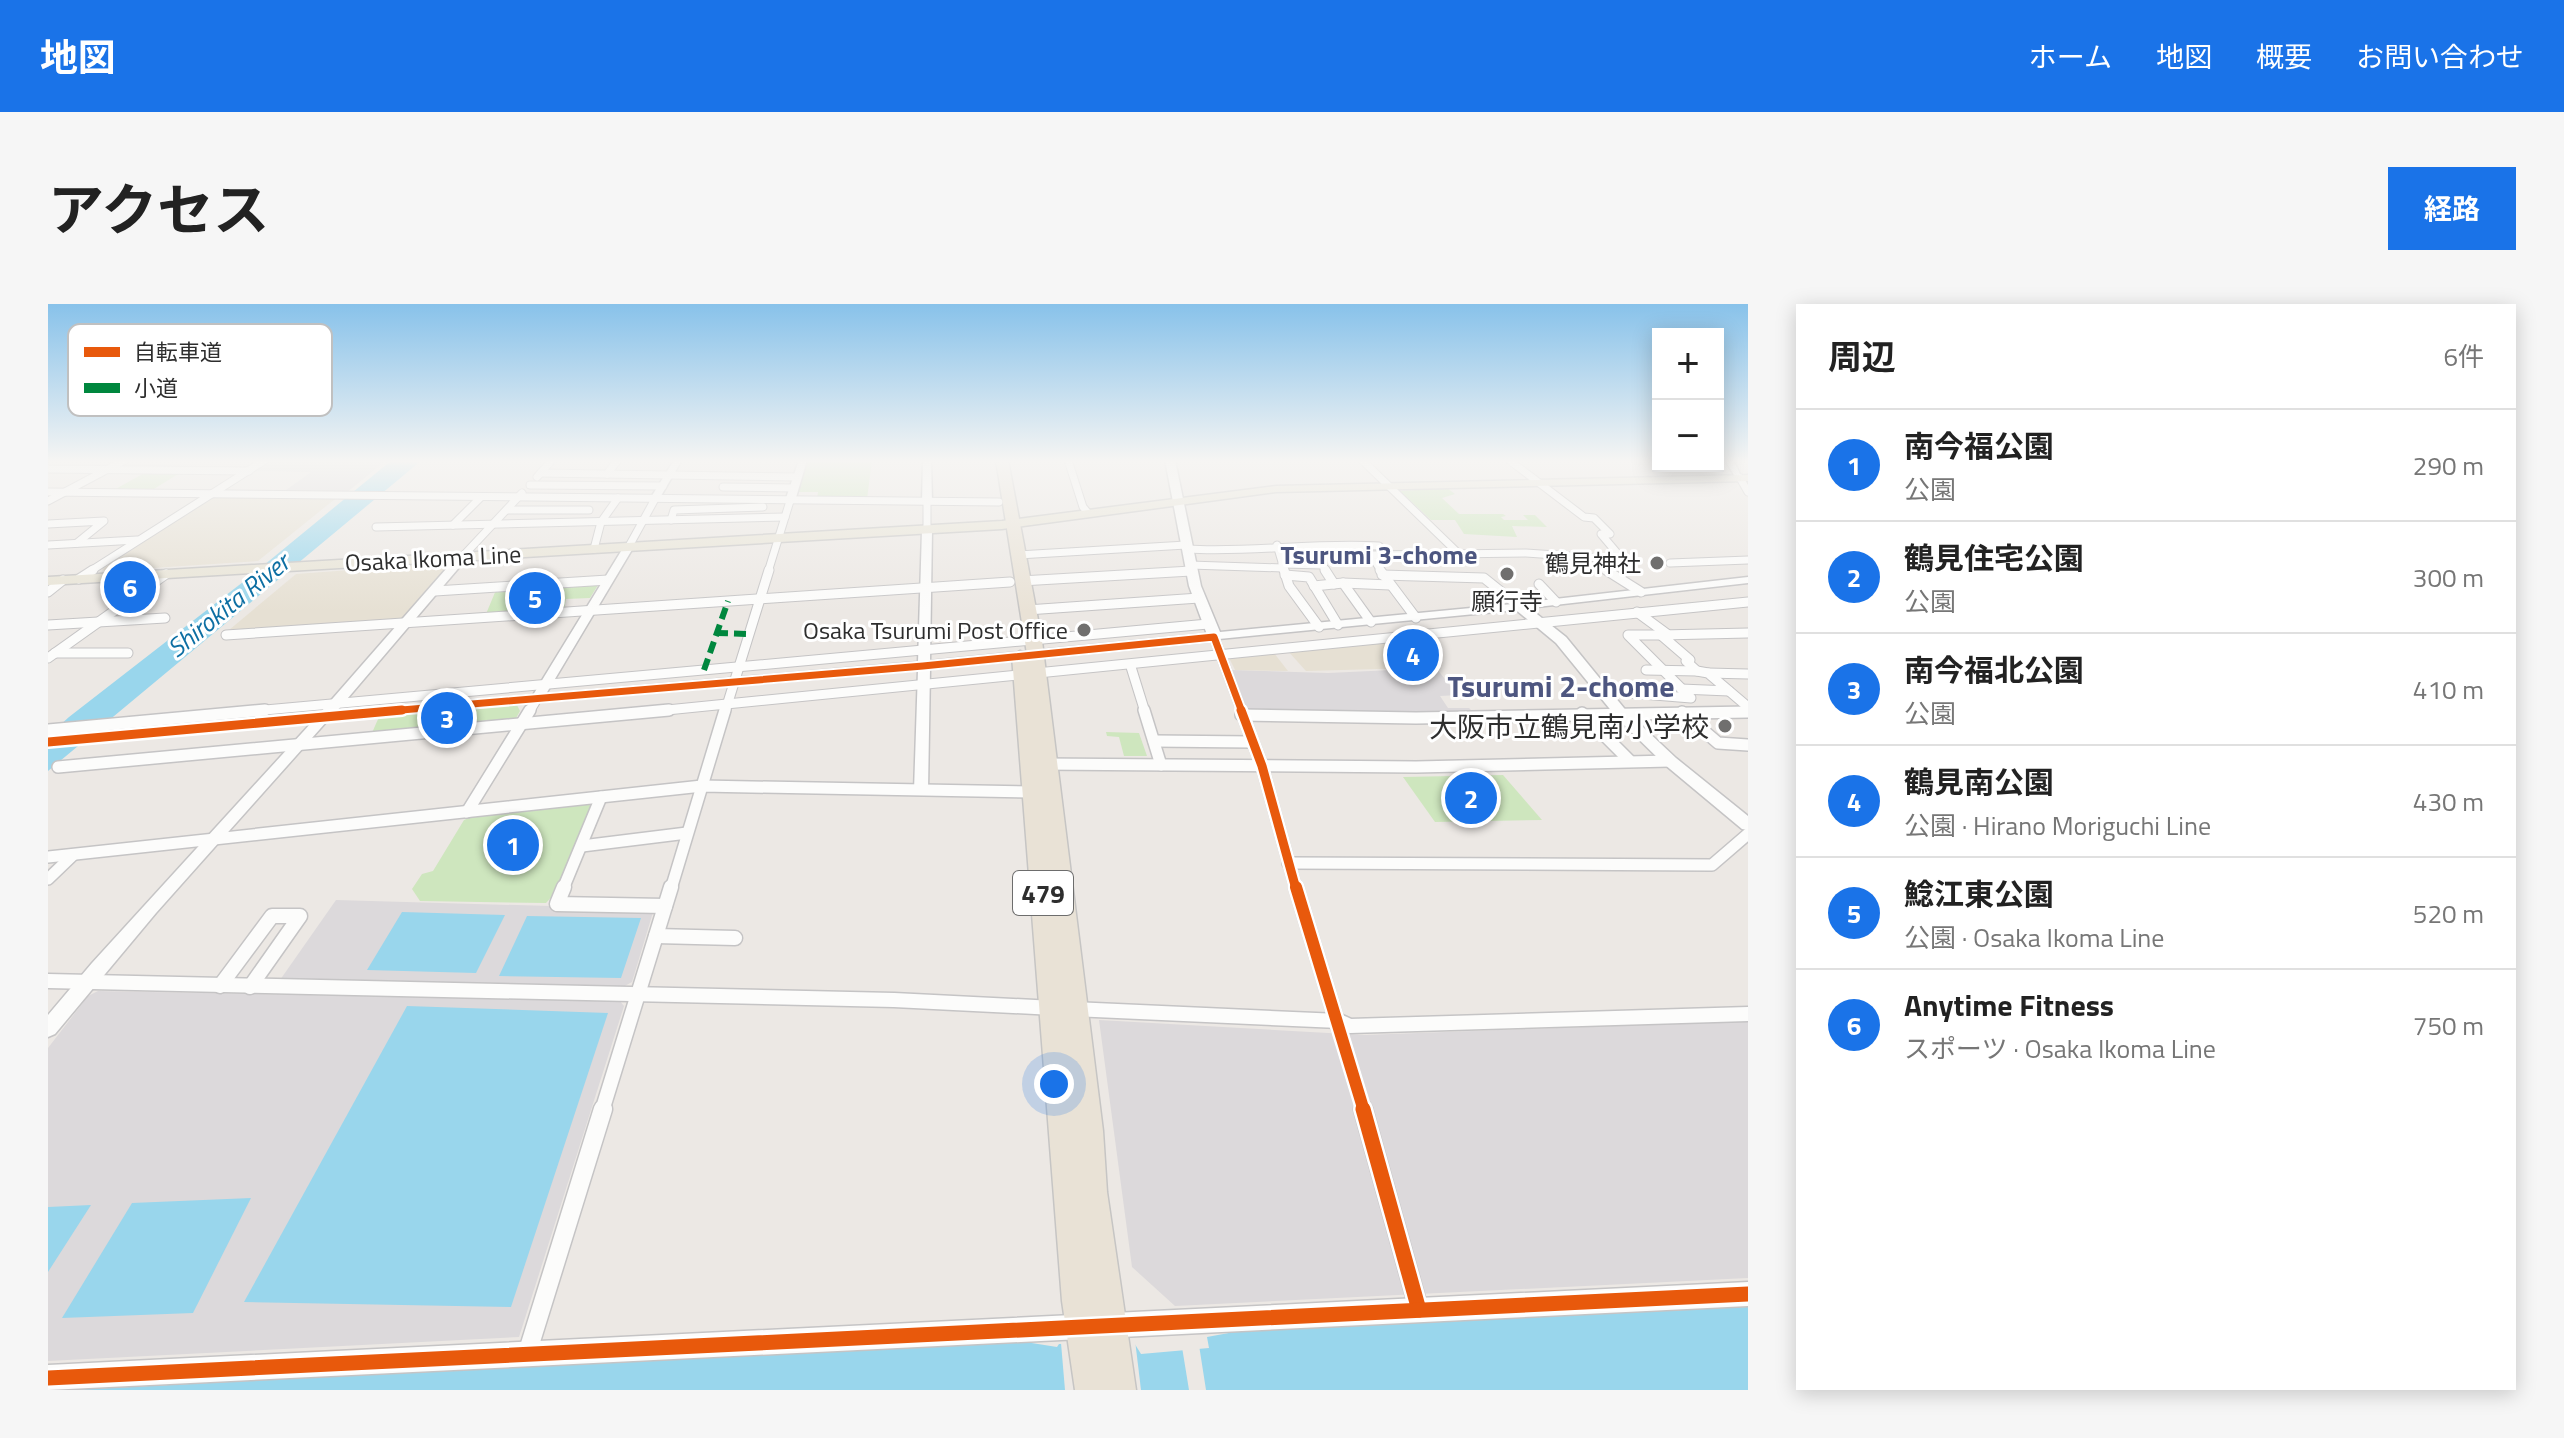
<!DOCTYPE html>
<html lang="ja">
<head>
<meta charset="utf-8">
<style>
	body { margin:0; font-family:"Titillium Web","Noto Sans JP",sans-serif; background:#f6f6f6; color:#222 }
	.controls { position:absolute; right:24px; top:24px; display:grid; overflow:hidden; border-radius:0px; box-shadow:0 4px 20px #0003 }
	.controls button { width:72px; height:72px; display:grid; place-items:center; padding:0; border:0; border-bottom:2px solid #e0e0e0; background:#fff; color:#222; font:40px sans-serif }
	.you { position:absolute; left:1006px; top:780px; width:28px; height:28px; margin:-20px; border:6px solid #fff; border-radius:50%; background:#1a73e8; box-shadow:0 0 0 12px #1a73e833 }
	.badge { display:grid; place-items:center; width:52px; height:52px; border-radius:50%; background:#1a73e8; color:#fff; font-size:26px; font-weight:700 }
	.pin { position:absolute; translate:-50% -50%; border:4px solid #fff; box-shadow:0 2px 8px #0006 }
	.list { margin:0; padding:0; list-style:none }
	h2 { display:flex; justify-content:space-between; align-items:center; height:104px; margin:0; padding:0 32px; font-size:34px }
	h2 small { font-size:26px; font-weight:400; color:#767676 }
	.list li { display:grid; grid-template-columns:52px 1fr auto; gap:24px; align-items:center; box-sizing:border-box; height:112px; padding:0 32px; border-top:2px solid #e0e0e0 }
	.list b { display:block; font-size:30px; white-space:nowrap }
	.list p { margin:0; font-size:26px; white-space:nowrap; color:#767676 }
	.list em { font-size:26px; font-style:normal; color:#767676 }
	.map { position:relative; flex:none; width:1700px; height:1086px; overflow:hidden; border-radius:0px }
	header { display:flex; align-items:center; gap:48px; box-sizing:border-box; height:112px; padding:0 40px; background:#1a73e8; color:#fff }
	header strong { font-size:38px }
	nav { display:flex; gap:44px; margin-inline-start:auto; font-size:28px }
	.intro { display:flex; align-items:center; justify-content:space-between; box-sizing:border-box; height:192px; padding:0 48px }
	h1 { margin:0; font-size:56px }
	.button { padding:20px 36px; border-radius:0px; background:#1a73e8; color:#fff; font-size:28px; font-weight:700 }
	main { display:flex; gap:48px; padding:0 48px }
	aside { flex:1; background:#fff; border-radius:0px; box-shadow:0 4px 20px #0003 }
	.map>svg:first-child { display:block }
	.industrial { fill:#dcd9db }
	.education { fill:#e6e0d3 }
	.green { fill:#cee6be }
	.water { fill:#99d6ec }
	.pier { fill:#ece8e4 }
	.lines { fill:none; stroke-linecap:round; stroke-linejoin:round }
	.minor-far4-casing { stroke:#c5c4c5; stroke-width:9 }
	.minor-far3-casing { stroke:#c5c4c5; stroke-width:11 }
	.minor-far2-casing { stroke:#c5c4c5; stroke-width:14 }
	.minor-far1-casing { stroke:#c5c4c5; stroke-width:17 }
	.minor-casing { stroke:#c5c4c5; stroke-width:21 }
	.tertiary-casing { stroke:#c5c4c5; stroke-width:3 }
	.secondary-casing { stroke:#c5c4c5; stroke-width:3 }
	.primary-casing { stroke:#c6c5c4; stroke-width:3 }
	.trunk-casing { stroke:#c6c5c4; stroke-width:3 }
	.minor-far4 { stroke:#fcfcfb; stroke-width:7 }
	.minor-far3 { stroke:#fcfcfb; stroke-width:9 }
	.minor-far2 { stroke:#fcfcfb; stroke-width:11 }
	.minor-far1 { stroke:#fcfcfb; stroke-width:14 }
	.minor { stroke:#fcfcfb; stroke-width:18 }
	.tertiary { fill:#fcfcfb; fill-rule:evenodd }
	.secondary { fill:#fcfcfb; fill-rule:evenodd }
	.primary { fill:#e8e4d6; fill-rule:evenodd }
	.trunk { fill:#e9e2d6; fill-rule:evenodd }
	.quiet { stroke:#00873e; stroke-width:6; stroke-dasharray:12 6; stroke-linecap:butt }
	.cycleway-far3-casing { stroke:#fff; stroke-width:11 }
	.cycleway-far2-casing { stroke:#fff; stroke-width:14 }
	.cycleway-far1-casing { stroke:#fff; stroke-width:17 }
	.cycleway-casing { stroke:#fff; stroke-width:20 }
	.cycleway-far3 { stroke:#e8590c; stroke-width:7 }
	.cycleway-far2 { stroke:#e8590c; stroke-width:9 }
	.cycleway-far1 { stroke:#e8590c; stroke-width:12 }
	.cycleway { stroke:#e8590c; stroke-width:15 }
	.poi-dot { fill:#706f6e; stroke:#fff; stroke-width:3 }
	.labels { text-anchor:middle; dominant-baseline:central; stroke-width:6; stroke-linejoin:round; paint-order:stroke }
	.far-street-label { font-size:24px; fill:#2e2e2e; stroke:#fff }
	.far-poi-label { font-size:24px; fill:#2e2e2e; stroke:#fff; text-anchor:end }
	.far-neighbourhood-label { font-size:26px; font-weight:bold; fill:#4d5680; stroke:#fff }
	.far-water-label { font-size:26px; font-style:italic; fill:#0d6fa3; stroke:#fff }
	.shield { fill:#fff; stroke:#6d6d6d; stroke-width:2 }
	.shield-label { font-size:26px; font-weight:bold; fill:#2e2e2e }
	.poi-label { font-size:28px; fill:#2e2e2e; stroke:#fff; text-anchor:end }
	.neighbourhood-label { font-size:30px; font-weight:bold; fill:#4d5680; stroke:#fff }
	.key { fill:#fff; stroke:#c0c0c0; stroke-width:2 }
	.key-label { font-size:22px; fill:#2e2e2e }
</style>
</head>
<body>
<header>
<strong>地図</strong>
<nav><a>ホーム</a><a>地図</a><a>概要</a><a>お問い合わせ</a></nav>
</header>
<div class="intro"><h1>アクセス</h1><a class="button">経路</a></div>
<main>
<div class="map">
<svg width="1700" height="1086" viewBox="0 0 1700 1086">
	<rect width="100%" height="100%" fill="#ece8e4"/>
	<g class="industrial">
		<polygon points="222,156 339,156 298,189 234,189 263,168 205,167"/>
		<polygon points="1388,364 1410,391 1392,392 1400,404 1421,404 1426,409 1200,409 1184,366 1280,369"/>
		<polygon points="288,596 606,605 584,678 575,683 232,676"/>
		<polygon points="50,687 572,697 576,702 471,1033 0,1057 0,744 40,692"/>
		<polygon points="1051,716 1316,731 1700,717 1700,974 1127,1002 1084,963"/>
	</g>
	<g class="education">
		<polygon points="165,193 287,195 210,257 58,267 54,265"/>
		<polygon points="397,259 403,261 356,313 349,315 181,326 248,270"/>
		<polygon points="1340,338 1367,364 1258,367 1240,347"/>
		<polygon points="1226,349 1240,367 1187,366 1181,354"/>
	</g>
	<g class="green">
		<polygon points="759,156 824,156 819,195 769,195 770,188 750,188"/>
		<polygon points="100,167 135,167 101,188 64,187"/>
		<polygon points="1399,184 1407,190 1394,194 1411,210 1455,210 1458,212 1453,213 1456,216 1480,216 1475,211 1487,211 1499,223 1464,222 1469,233 1416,230 1407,216 1383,216 1352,187"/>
		<polygon points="550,281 542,294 518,295 516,305 438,310 448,286"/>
		<polygon points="469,401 472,407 467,416 323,431 331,413"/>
		<polygon points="1058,428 1091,429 1099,452 1076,452 1071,433 1059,432"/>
		<polygon points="1455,471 1494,516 1387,518 1355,473"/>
		<polygon points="543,499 546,503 508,588 498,599 372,597 364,585 374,570 385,567 416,516 426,512"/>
	</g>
	<g class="water">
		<polygon points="344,156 374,156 0,467 0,432 21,413 204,271"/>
		<polygon points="354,608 457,611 428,669 319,666"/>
		<polygon points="479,612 593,614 573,674 451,672"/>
		<polygon points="359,702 560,709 463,1003 196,998"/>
		<polygon points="203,894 145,1009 14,1014 84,899"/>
		<polygon points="43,901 0,968 0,903"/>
		<polygon points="1700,1003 1700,1086 24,1086 971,1037 1009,1043 1011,1040 1085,1037 1093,1050 1161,1044 1159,1033 1197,1026"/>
	</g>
	<g class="pier">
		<polygon points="1087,1036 1093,1086 1017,1086 1013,1039"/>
		<polygon points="1151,1041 1158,1086 1141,1086 1134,1043"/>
	</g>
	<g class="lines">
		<g class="minor-far4-casing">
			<g id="minor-far4">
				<polyline points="1020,156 1035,203 1040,209"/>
				<polyline points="1314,156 1411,250"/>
				<polyline points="1461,156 1536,213 1546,214 1562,230 1553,230 1575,256"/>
				<polyline points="0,165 201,167"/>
				<polyline points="493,169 749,173"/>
				<polyline points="559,170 570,156"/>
				<polyline points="489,173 504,156"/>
				<polyline points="1692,174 1700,188"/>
				<polyline points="482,181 615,182"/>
				<polyline points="675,183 746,184"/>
				<polyline points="0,188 951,198"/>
				<polyline points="0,197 77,156"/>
				<polyline points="879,198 879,226"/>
				<polyline points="459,206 541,206"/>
				<polyline points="623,216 626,206 715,203"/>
				<polyline points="0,220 56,217 29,239"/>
				<polyline points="405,221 433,193"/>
				<polyline points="328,223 737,213"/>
				<polyline points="0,241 89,236"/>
				<polyline points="1229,241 1237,268"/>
				<polyline points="580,244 607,195"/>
				<polyline points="546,245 553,218 570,194"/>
				<path d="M 1139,245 C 1203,249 1266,238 1331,242 L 1339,251"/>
				<polyline points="416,251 474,189"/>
				<polyline points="970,251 1138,241"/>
				<polyline points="1547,254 1560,268"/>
				<polyline points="1622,259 1700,256"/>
				<polyline points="1234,260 1274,261 1279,268"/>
				<polyline points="1142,261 1235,264"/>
				<polyline points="41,268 217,156"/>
				<polyline points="720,268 742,197"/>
				<polyline points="1120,268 1143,267"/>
				<polyline points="1334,268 1323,251 1478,249 1581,256"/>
			</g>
		</g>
		<g class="minor-far3-casing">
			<g id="minor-far3">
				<polyline points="1236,266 1241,282 1271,323"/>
				<polyline points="1277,266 1286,280"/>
				<polyline points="1332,266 1368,314"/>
				<polyline points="1558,266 1593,288"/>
				<polyline points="1237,271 1261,273 1290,321"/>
				<polyline points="1334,271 1436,274 1471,302"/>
				<polyline points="31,275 45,266"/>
				<polyline points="973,277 1143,267"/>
				<polyline points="1295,279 1323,318"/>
				<polyline points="1491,280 1508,298"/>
				<polyline points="1266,282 1295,279 1342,281"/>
				<polyline points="387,287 560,276"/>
				<polyline points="0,288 15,276"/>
				<polyline points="979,306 1151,294"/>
				<polyline points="1589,308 1619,330"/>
				<polyline points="0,321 117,314"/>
				<polyline points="1700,329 1613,331 1642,356 1638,357 1649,367 1660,369 1700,403"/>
				<polyline points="178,331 962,278"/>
				<polyline points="1166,333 1194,408"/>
				<polyline points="7,349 80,349"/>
				<polyline points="0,354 118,270"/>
				<polyline points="1083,363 1097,408"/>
				<polyline points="1598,366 1649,367"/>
				<polyline points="1660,369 1700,370"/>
				<polyline points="1633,385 1681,387"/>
				<polyline points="1582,389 1643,394 1580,331 1613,331"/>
				<polyline points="195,408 1160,320"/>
				<polyline points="481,408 490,393"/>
				<polyline points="599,408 1700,298"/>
				<polyline points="677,408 721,266"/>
				<polyline points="1689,408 1700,408"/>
			</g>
		</g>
		<g class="minor-far2-casing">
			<g id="minor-far2">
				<polyline points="1096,406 1113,461"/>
				<polyline points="1193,406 1214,462 1248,585"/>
				<polyline points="1634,408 1670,439 1700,441"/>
				<polyline points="1534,409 1581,456"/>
				<polyline points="1193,411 1368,414 1700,408"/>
				<polyline points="0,426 217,406"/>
				<polyline points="1106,437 1204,438"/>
				<polyline points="993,460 1368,463 1622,457"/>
				<polyline points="10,463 621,406"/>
				<polyline points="419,508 482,406"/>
				<polyline points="534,542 639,529"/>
				<polyline points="0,553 654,482 984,488"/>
				<polyline points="1240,559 1664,561 1700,530"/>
				<polyline points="0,575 25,551"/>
				<polyline points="515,585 553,493"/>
				<polyline points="623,585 677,406"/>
			</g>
		</g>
		<g class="minor-far1-casing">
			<g id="minor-far1">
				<polyline points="516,583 509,600 617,602"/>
				<polyline points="1248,583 1316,807"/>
				<polyline points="608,632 687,634"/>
				<polyline points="0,677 846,696 1006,704"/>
				<polyline points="172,682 224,612 252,612 202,683"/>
				<polyline points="1025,705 1291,717 1302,722 1700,710"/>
				<polyline points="554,807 623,583"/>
			</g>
		</g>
		<g class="minor-casing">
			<g id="minor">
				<polyline points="1315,805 1371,1006"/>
				<polyline points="479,1050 555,805"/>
			</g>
		</g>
		<g class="tertiary-casing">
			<g id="tertiary">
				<polygon points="626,156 634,156 610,197 604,197 602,195"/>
				<polygon points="751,156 759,156 747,197 742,200 737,197"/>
				<polygon points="875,156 883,156 884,198 879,201 874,198"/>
				<polygon points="1677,156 1685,156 1695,176 1689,176"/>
				<polygon points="879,223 884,226 882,357 1166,329 1172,333 1166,337 882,365 880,487 873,491 866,487 870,366 280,416 108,609 7,730 0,733 0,711 44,659 264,418 0,442 0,434 272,409 412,249 420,249 420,253 288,408 485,391 575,244 580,241 585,244 498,390 870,358 874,226"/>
				<polygon points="1700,273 1700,279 1471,305 1465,302 1471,299"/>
				<polygon points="1700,978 1700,1002 0,1086 0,1061"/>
			</g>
		</g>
		<g class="secondary-casing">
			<polygon id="secondary" points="1117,156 1127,156 1153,282 1172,328 1475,299 1518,333 1580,409 1628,454 1700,512 1700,526 1694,525 1616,460 1570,415 1508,339 1468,306 1161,336 1141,282"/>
		</g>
		<g class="primary-casing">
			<polygon id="primary" points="1700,171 1700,177 1228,188 954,225 0,281 0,273 954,217 1228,182"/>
		</g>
		<g class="trunk-casing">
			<polygon id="trunk" points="948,156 960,156 994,337 1055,827 1059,888 1088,1086 1027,1086 1014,997 964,352 972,347 979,350"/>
		</g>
		<use href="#minor-far4" class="minor-far4"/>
		<use href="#minor-far3" class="minor-far3"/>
		<use href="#minor-far2" class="minor-far2"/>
		<use href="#minor-far1" class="minor-far1"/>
		<use href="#minor" class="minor"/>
		<use href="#tertiary" class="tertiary"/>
		<use href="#secondary" class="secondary"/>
		<use href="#primary" class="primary"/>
		<use href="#trunk" class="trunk"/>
		<g class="quiet">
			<polyline points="668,329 701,330"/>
			<polyline points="656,366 680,297"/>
		</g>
		<g class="cycleway-far3-casing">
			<polyline id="cycleway-far3" points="330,408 875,362 1166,333 1194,408"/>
		</g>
		<g class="cycleway-far2-casing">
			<g id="cycleway-far2">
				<polyline points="1193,406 1214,462 1248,585"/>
				<polyline points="0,438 354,406"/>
			</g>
		</g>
		<g class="cycleway-far1-casing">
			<polyline id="cycleway-far1" points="1248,583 1316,807"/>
		</g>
		<g class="cycleway-casing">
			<g id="cycleway">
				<polyline points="1315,805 1371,1006"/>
				<polyline points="0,1074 1700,990"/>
			</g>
		</g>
		<use href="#cycleway-far3" class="cycleway-far3"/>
		<use href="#cycleway-far2" class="cycleway-far2"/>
		<use href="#cycleway-far1" class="cycleway-far1"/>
		<use href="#cycleway" class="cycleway"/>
	</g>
	<linearGradient id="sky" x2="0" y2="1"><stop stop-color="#88c2ea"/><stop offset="0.51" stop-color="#f6f5f3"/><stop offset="1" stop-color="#f6f5f3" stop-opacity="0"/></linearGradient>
	<rect width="1700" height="308" fill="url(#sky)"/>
	<g class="poi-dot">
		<circle cx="1609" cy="259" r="8"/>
		<circle cx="1459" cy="270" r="8"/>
		<circle cx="1036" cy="326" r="8"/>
		<circle cx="1677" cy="422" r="8"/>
	</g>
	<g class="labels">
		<g class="far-street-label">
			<text transform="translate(385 254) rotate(-3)">Osaka Ikoma Line</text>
		</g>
		<g class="far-poi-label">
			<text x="1593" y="259">鶴見神社</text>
			<text x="1459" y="297" text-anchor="middle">願行寺</text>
			<text x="1020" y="326">Osaka Tsurumi Post Office</text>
		</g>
		<g class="far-neighbourhood-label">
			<text x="1331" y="250">Tsurumi 3-chome</text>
		</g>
		<g class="far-water-label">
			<text transform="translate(180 301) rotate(-39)">Shirokita River</text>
		</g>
		<rect class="shield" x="965" y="567" width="60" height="44" rx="6"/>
		<g class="shield-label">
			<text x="995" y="589">479</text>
		</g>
		<g class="poi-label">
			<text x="1661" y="422">大阪市立鶴見南小学校</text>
		</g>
		<g class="neighbourhood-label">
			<text x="1513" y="382">Tsurumi 2-chome</text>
		</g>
	</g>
	<rect x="20" y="20" width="264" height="92" rx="12" class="key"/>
	<rect x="36" y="43" width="36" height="10" fill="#e8590c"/>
	<rect x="36" y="79" width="36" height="10" fill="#00873e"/>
	<g class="key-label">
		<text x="86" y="56">自転車道</text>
		<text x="86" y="92">小道</text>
	</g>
</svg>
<div class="controls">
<button>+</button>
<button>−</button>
</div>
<div class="you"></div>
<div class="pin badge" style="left:465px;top:541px">1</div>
<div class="pin badge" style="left:1423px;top:494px">2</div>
<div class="pin badge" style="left:399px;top:414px">3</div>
<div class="pin badge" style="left:1365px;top:351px">4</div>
<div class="pin badge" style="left:487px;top:294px">5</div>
<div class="pin badge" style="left:82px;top:283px">6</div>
</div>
<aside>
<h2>周辺<small>6件</small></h2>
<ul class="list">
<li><span class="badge">1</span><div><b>南今福公園</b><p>公園</p></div><em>290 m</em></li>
<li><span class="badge">2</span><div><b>鶴見住宅公園</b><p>公園</p></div><em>300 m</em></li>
<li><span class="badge">3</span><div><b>南今福北公園</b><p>公園</p></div><em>410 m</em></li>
<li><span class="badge">4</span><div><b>鶴見南公園</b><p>公園 · Hirano Moriguchi Line</p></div><em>430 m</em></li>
<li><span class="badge">5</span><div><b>鯰江東公園</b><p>公園 · Osaka Ikoma Line</p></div><em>520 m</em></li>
<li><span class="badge">6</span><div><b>Anytime Fitness</b><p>スポーツ · Osaka Ikoma Line</p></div><em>750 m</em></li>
</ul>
</aside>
</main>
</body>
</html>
